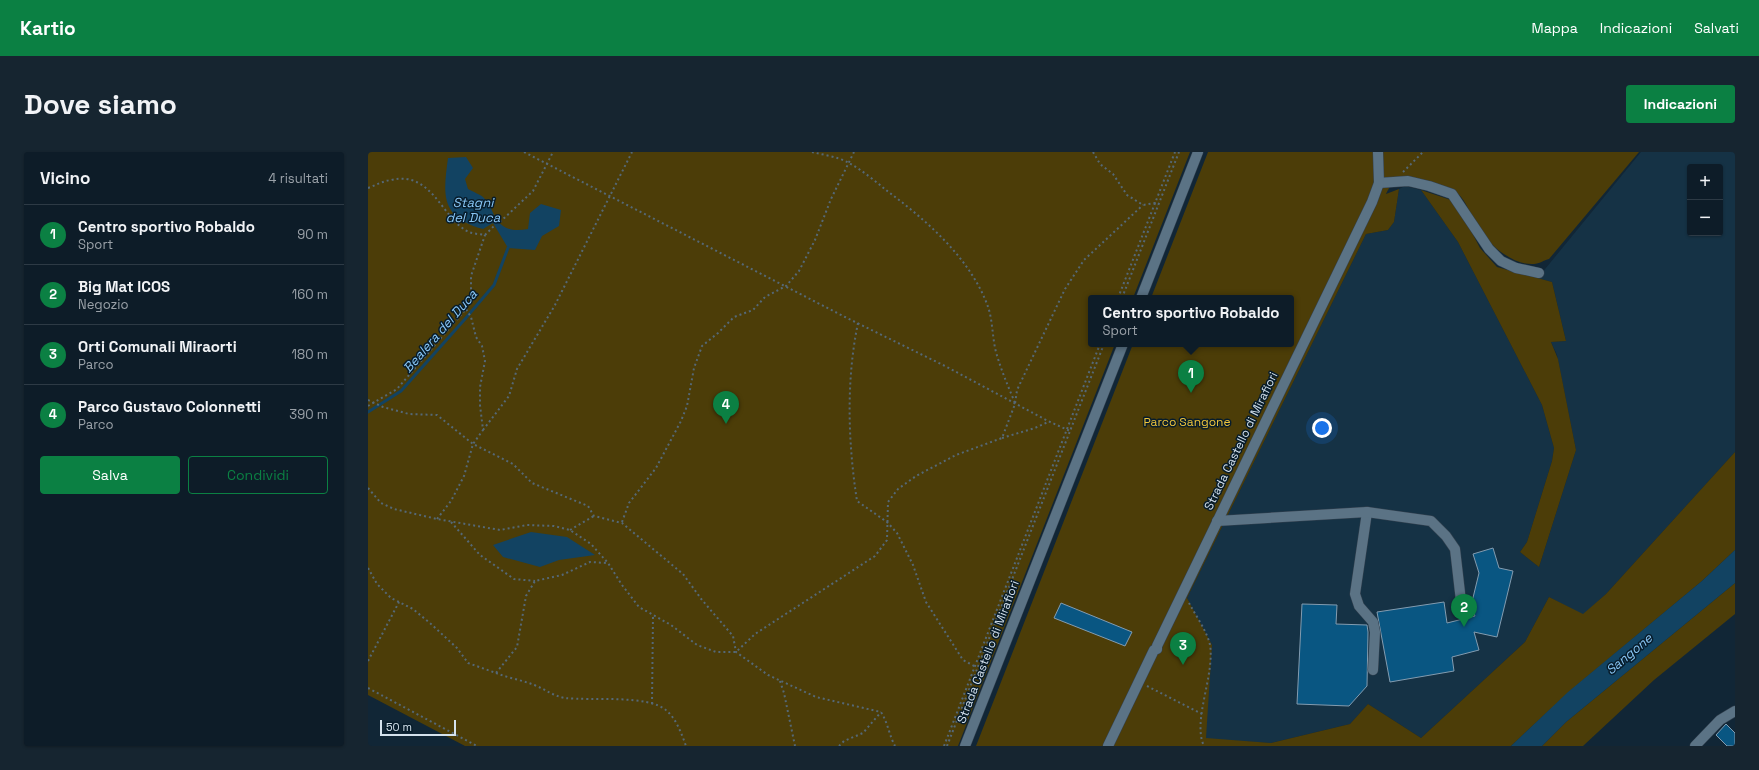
<!DOCTYPE html>
<html lang="it">
<head>
<meta charset="utf-8">
<style>
	body { margin:0; font-family:"Space Grotesk",sans-serif; background:#162530; color:#f1f3f6 }
	.controls { position:absolute; right:12px; top:12px; display:grid; overflow:hidden; border-radius:4px; box-shadow:0 1px 3px #0004 }
	.controls button { width:36px; height:36px; display:grid; place-items:center; padding:0; border:0; border-bottom:1px solid #2d3a45; background:#0d1c28; color:#f1f3f6; font:20px sans-serif }
	.scale { position:absolute; left:12px; bottom:10px; width:76px; box-sizing:border-box; padding-left:4px; border:2px solid #d5e2ed; border-top:0; font-size:11px; line-height:14px; white-space:nowrap; color:#d5e2ed; -webkit-text-stroke:3px #071c2b; paint-order:stroke }
	.you { position:absolute; left:954px; top:276px; width:14px; height:14px; margin:-10px; border:3px solid #fff; border-radius:50%; background:#1a73e8; box-shadow:0 0 0 6px #1a73e833 }
	.badge { display:grid; place-items:center; width:26px; height:26px; border-radius:50%; background:#0b8043; color:#fff; font-size:13px; font-weight:700 }
	.pin { position:absolute; translate:-50% -33px; filter:drop-shadow(0 1px 2px #0008) }
	.pin::after { content:''; position:absolute; top:21px; width:14px; height:12px; background:inherit; clip-path:polygon(0 0,100% 0,50% 100%) }
	.popup { position:absolute; left:720px; top:143px; width:206px; height:52px; box-sizing:border-box; display:grid; place-content:center; border-radius:4px; background:#0d1c28; filter:drop-shadow(0 1px 3px #0005); font-size:13px; white-space:nowrap; color:#9aa1a8 }
	.popup b { font-size:15px; color:#f1f3f6 }
	.popup::after { content:''; position:absolute; left:50%; top:100%; margin-left:-8px; border:8px solid transparent; border-top-color:#0d1c28 }
	.list { margin:0; padding:0; list-style:none }
	h2 { display:flex; justify-content:space-between; align-items:center; height:52px; margin:0; padding:0 16px; font-size:17px }
	h2 small { font-size:13px; font-weight:400; color:#9aa1a8 }
	.list li { display:grid; grid-template-columns:26px 1fr auto; gap:12px; align-items:center; box-sizing:border-box; height:60px; padding:0 16px; border-top:1px solid #2d3a45 }
	.list b { display:block; font-size:15px; white-space:nowrap }
	.list p { margin:0; font-size:13px; white-space:nowrap; color:#9aa1a8 }
	.list em { font-size:13px; font-style:normal; color:#9aa1a8 }
	.actions { display:flex; gap:8px; padding:12px 16px }
	.actions a { flex:1; padding:9px 0; border:1px solid #0b8043; border-radius:4px; text-align:center; font-size:14px; color:#0b8043 }
	.actions .main { background:#0b8043; color:#fff }
	.map { position:relative; flex:none; width:1367px; height:594px; overflow:hidden; border-radius:4px }
	header { display:flex; align-items:center; gap:24px; box-sizing:border-box; height:56px; padding:0 20px; background:#0b8043; color:#fff }
	header strong { font-size:19px }
	nav { display:flex; gap:22px; margin-inline-start:auto; font-size:14px }
	.intro { display:flex; align-items:center; justify-content:space-between; box-sizing:border-box; height:96px; padding:0 24px }
	h1 { margin:0; font-size:28px }
	.button { padding:10px 18px; border-radius:4px; background:#0b8043; color:#fff; font-size:14px; font-weight:700 }
	main { display:flex; gap:24px; padding:0 24px }
	aside { flex:1; background:#0d1c28; border-radius:4px; box-shadow:0 1px 3px #0004 }
	.map>svg:first-child { display:block }
	.built { fill:#153245; fill-rule:evenodd }
	.green { fill:#4c3d08 }
	.water { fill:#124362 }
	.lines { fill:none; stroke-linecap:round; stroke-linejoin:round }
	.stream { stroke:#124362; stroke-width:3 }
	.building { fill:#095682; stroke:#839cb0 }
	.minor-casing { stroke:#33414f; stroke-width:11 }
	.path { stroke:#556876; stroke-width:2; stroke-dasharray:2 3; stroke-linecap:butt }
	.minor { stroke:#5b7385; stroke-width:10 }
	.labels { text-anchor:middle; dominant-baseline:central; stroke-width:3; stroke-linejoin:round; paint-order:stroke }
	.park-label { font-size:12px; fill:#efc53b; stroke:#071c2b }
	.street-label { font-size:12px; fill:#d5e2ed; stroke:#071c2b }
	.water-label { font-size:13px; font-style:italic; fill:#89c7f6; stroke:#071c2b }
</style>
</head>
<body>
<header>
<strong>Kartio</strong>
<nav><a>Mappa</a><a>Indicazioni</a><a>Salvati</a></nav>
</header>
<div class="intro"><h1>Dove siamo</h1><a class="button">Indicazioni</a></div>
<main>
<aside>
<h2>Vicino<small>4 risultati</small></h2>
<ul class="list">
<li><span class="badge">1</span><div><b>Centro sportivo Robaldo</b><p>Sport</p></div><em>90 m</em></li>
<li><span class="badge">2</span><div><b>Big Mat ICOS</b><p>Negozio</p></div><em>160 m</em></li>
<li><span class="badge">3</span><div><b>Orti Comunali Miraorti</b><p>Parco</p></div><em>180 m</em></li>
<li><span class="badge">4</span><div><b>Parco Gustavo Colonnetti</b><p>Parco</p></div><em>390 m</em></li>
</ul>
<div class="actions"><a class="main">Salva</a><a>Condividi</a></div>
</aside>
<div class="map">
<svg width="1367" height="594" viewBox="0 0 1367 594">
	<rect width="100%" height="100%" fill="#112636"/>
	<path class="built" d="M 1273,0 L 1367,0 L 1367,300 L 1238,442 L 1215,463 L 1181,445 L 1157,490 L 1053,586 L 1000,552 L 982,572 L 903,591 L 837,587 L 844,493 L 819,446 L 998,82 L 1020,78 L 1026,70 L 1031,37 L 1037,34 L 1053,38 L 1090,90 L 1174,253 L 1186,296 L 1184,309 L 1159,390 L 1152,400 L 1171,415 L 1208,298 L 1189,203 L 1183,190 L 1198,189 L 1184,130 L 1173,127 L 1173,122 ZM 1322,15 L 1352,15 L 1352,81 L 1322,81 Z"/>
	<g class="green">
		<polygon points="0,0 822,0 765,146 723,146 723,192 747,192 590,594 97,594 0,543"/>
		<path d="M 840,0 L 1271,0 L 1181,107 C 1176,108 1171,112 1166,112 C 1144,114 1118,90 1108,73 C 1102,63 1099,49 1089,41 C 1084,37 1040,23 1034,25 C 1025,28 1022,34 1018,42 L 1031,37 L 1026,70 L 1020,78 L 998,82 L 819,446 L 844,493 L 838,586 L 903,591 L 982,572 L 1000,552 L 1053,586 L 1157,490 L 1181,445 L 1215,462 L 1238,442 L 1367,300 L 1367,398 L 1334,429 L 1203,538 L 1143,594 L 608,594 L 765,192 L 923,192 L 923,146 L 783,146 Z"/>
		<polygon points="1053,38 1083,48 1090,54 1112,96 1129,115 1184,130 1198,189 1183,190 1190,207 1208,298 1171,415 1152,400 1159,390 1184,309 1186,296 1174,253 1090,90"/>
		<polygon points="1367,431 1367,462 1286,528 1215,594 1174,594 1198,570"/>
	</g>
	<g class="water">
		<path d="M 98,5 L 105,16 L 97,27 L 100,37 C 105,40 112,42 116,46 C 123,53 125,63 129,68 C 137,79 148,79 160,77 L 162,61 L 173,52 L 193,58 L 191,74 L 174,84 L 167,98 L 140,96 L 125,71 L 115,77 C 72,65 75,43 80,6 Z"/>
		<polygon points="163,380 199,385 227,403 191,408 172,415 135,405 125,393"/>
		<polygon points="1367,398 1367,431 1198,570 1174,594 1143,594 1200,540 1334,429"/>
	</g>
	<g class="lines">
		<polyline class="stream" points="0,260 33,239 97,167 126,133 140,96"/>
	</g>
	<g class="building">
		<polygon points="1125,396 1131,416 1145,419 1129,485 1106,480 1111,498 1084,505 1086,519 1022,530 1009,460 1076,450 1079,471 1107,464 1103,454 1111,421 1105,402"/>
		<polygon points="693,451 764,480 757,494 686,466"/>
		<polygon points="934,452 969,453 968,472 999,473 1000,480 999,534 981,554 929,552"/>
		<polygon points="1358,572 1367,581 1367,594 1359,594 1348,583"/>
	</g>
	<g class="lines">
		<g class="minor-casing">
			<g id="minor">
				<polyline points="1011,31 1040,29 1061,34 1084,42 1121,97 1133,109 1148,116 1171,121"/>
				<polyline points="773,146 830,0"/>
				<polyline points="999,360 987,442 991,454 1005,470 1007,480 1005,518"/>
				<polyline points="849,369 999,360 1063,369 1078,384 1087,397 1094,458"/>
				<polyline points="597,594 755,192"/>
				<polyline points="740,594 786,498 789,497 789,494 1004,50 1011,31 1010,0"/>
				<polyline points="1327,594 1352,568 1367,559"/>
			</g>
		</g>
		<g class="path">
			<polyline points="156,0 477,165 577,214 680,269 702,279"/>
			<path d="M 444,0 C 456,3 471,5 481,11 C 494,18 507,29 518,38 C 558,68 601,105 619,152 C 625,167 624,185 628,200 C 633,218 640,234 647,251"/>
			<polyline points="725,0 732,12 745,22 759,43 775,53 787,51 790,53"/>
			<polyline points="1035,20 1055,0"/>
			<path d="M 0,36 C 8,33 15,29 23,28 C 65,18 74,68 101,80 C 106,82 112,82 117,83 L 127,73"/>
			<polyline points="132,70 165,39 185,0"/>
			<polyline points="750,146 807,0"/>
			<polyline points="754,146 811,0"/>
			<path d="M 490,171 C 478,228 480,291 489,349 L 519,370 L 529,381 L 545,413 L 558,450 L 595,508 L 608,515"/>
			<path d="M 0,248 L 15,255 L 41,262 L 69,263 L 105,292 L 145,312 L 164,331 L 220,354 L 226,364 L 254,371 L 315,422 L 334,448 L 365,484 L 368,500 L 400,523 L 448,545 L 513,560 C 520,571 521,583 527,594"/>
			<polyline points="0,254 29,237 98,157 103,143 103,124 117,83"/>
			<polyline points="115,278 141,244 149,217 187,153 264,0"/>
			<polyline points="634,286 667,276 680,270"/>
			<polyline points="0,336 13,351 26,357 69,367 132,378 159,373 186,374 202,378 223,392 240,411 254,433 271,455 303,473 329,493 348,500 368,500 387,482 507,404 519,388 520,350 530,337 548,324 588,303 634,286 647,252 649,238 697,137 716,108 775,53"/>
			<polyline points="69,367 83,349 96,324 105,292 115,278 112,253 112,235 117,209 114,194 108,185 103,165 98,157"/>
			<polyline points="83,370 112,403 146,427 167,429"/>
			<polyline points="254,370 261,351 288,316 313,269 319,254 326,216 334,194 350,181 366,165 385,158 397,145 418,134 431,119 447,88 463,47 486,0"/>
			<polyline points="202,378 226,364"/>
			<polyline points="0,416 9,432 23,446 45,457 63,472 89,496 100,511 128,521 149,495 158,444 167,429 194,423 222,410 239,411"/>
			<path d="M 821,451 C 828,464 839,479 842,493 C 847,523 824,569 836,594"/>
			<polyline points="0,509 31,450"/>
			<path d="M 128,521 C 140,526 154,528 166,533 C 177,537 185,544 197,546 C 222,549 281,542 299,559 C 309,568 314,583 318,594"/>
			<polyline points="412,529 416,541 427,594"/>
			<polyline points="779,534 834,562"/>
			<polyline points="0,536 109,594"/>
			<polyline points="284,552 285,463"/>
			<polyline points="471,594 476,589 495,581 513,560"/>
			<polyline points="576,594 732,192"/>
			<polyline points="579,594 736,192"/>
		</g>
		<use href="#minor" class="minor"/>
	</g>
	<g class="labels">
		<g class="park-label">
			<text x="819" y="270">Parco Sangone</text>
		</g>
		<g class="street-label">
			<text transform="translate(873 289) rotate(-64)">Strada Castello di Mirafiori</text>
			<text transform="translate(620 500) rotate(-69)">Strada Castello di Mirafiori</text>
		</g>
		<g class="water-label">
			<text x="105" y="50">Stagni<tspan x="105" dy="15">del Duca</tspan></text>
			<text transform="translate(72 179) rotate(-49)">Bealera del Duca</text>
			<text transform="translate(1261 502) rotate(-40)">Sangone</text>
		</g>
	</g>
</svg>
<div class="controls">
<button>+</button>
<button>−</button>
</div>
<div class="scale">50 m</div>
<div class="you"></div>
<div class="pin badge" style="left:823px;top:241px">1</div>
<div class="popup"><b>Centro sportivo Robaldo</b>Sport</div>
<div class="pin badge" style="left:1096px;top:475px">2</div>
<div class="pin badge" style="left:815px;top:513px">3</div>
<div class="pin badge" style="left:358px;top:272px">4</div>
</div>
</main>
</body>
</html>
